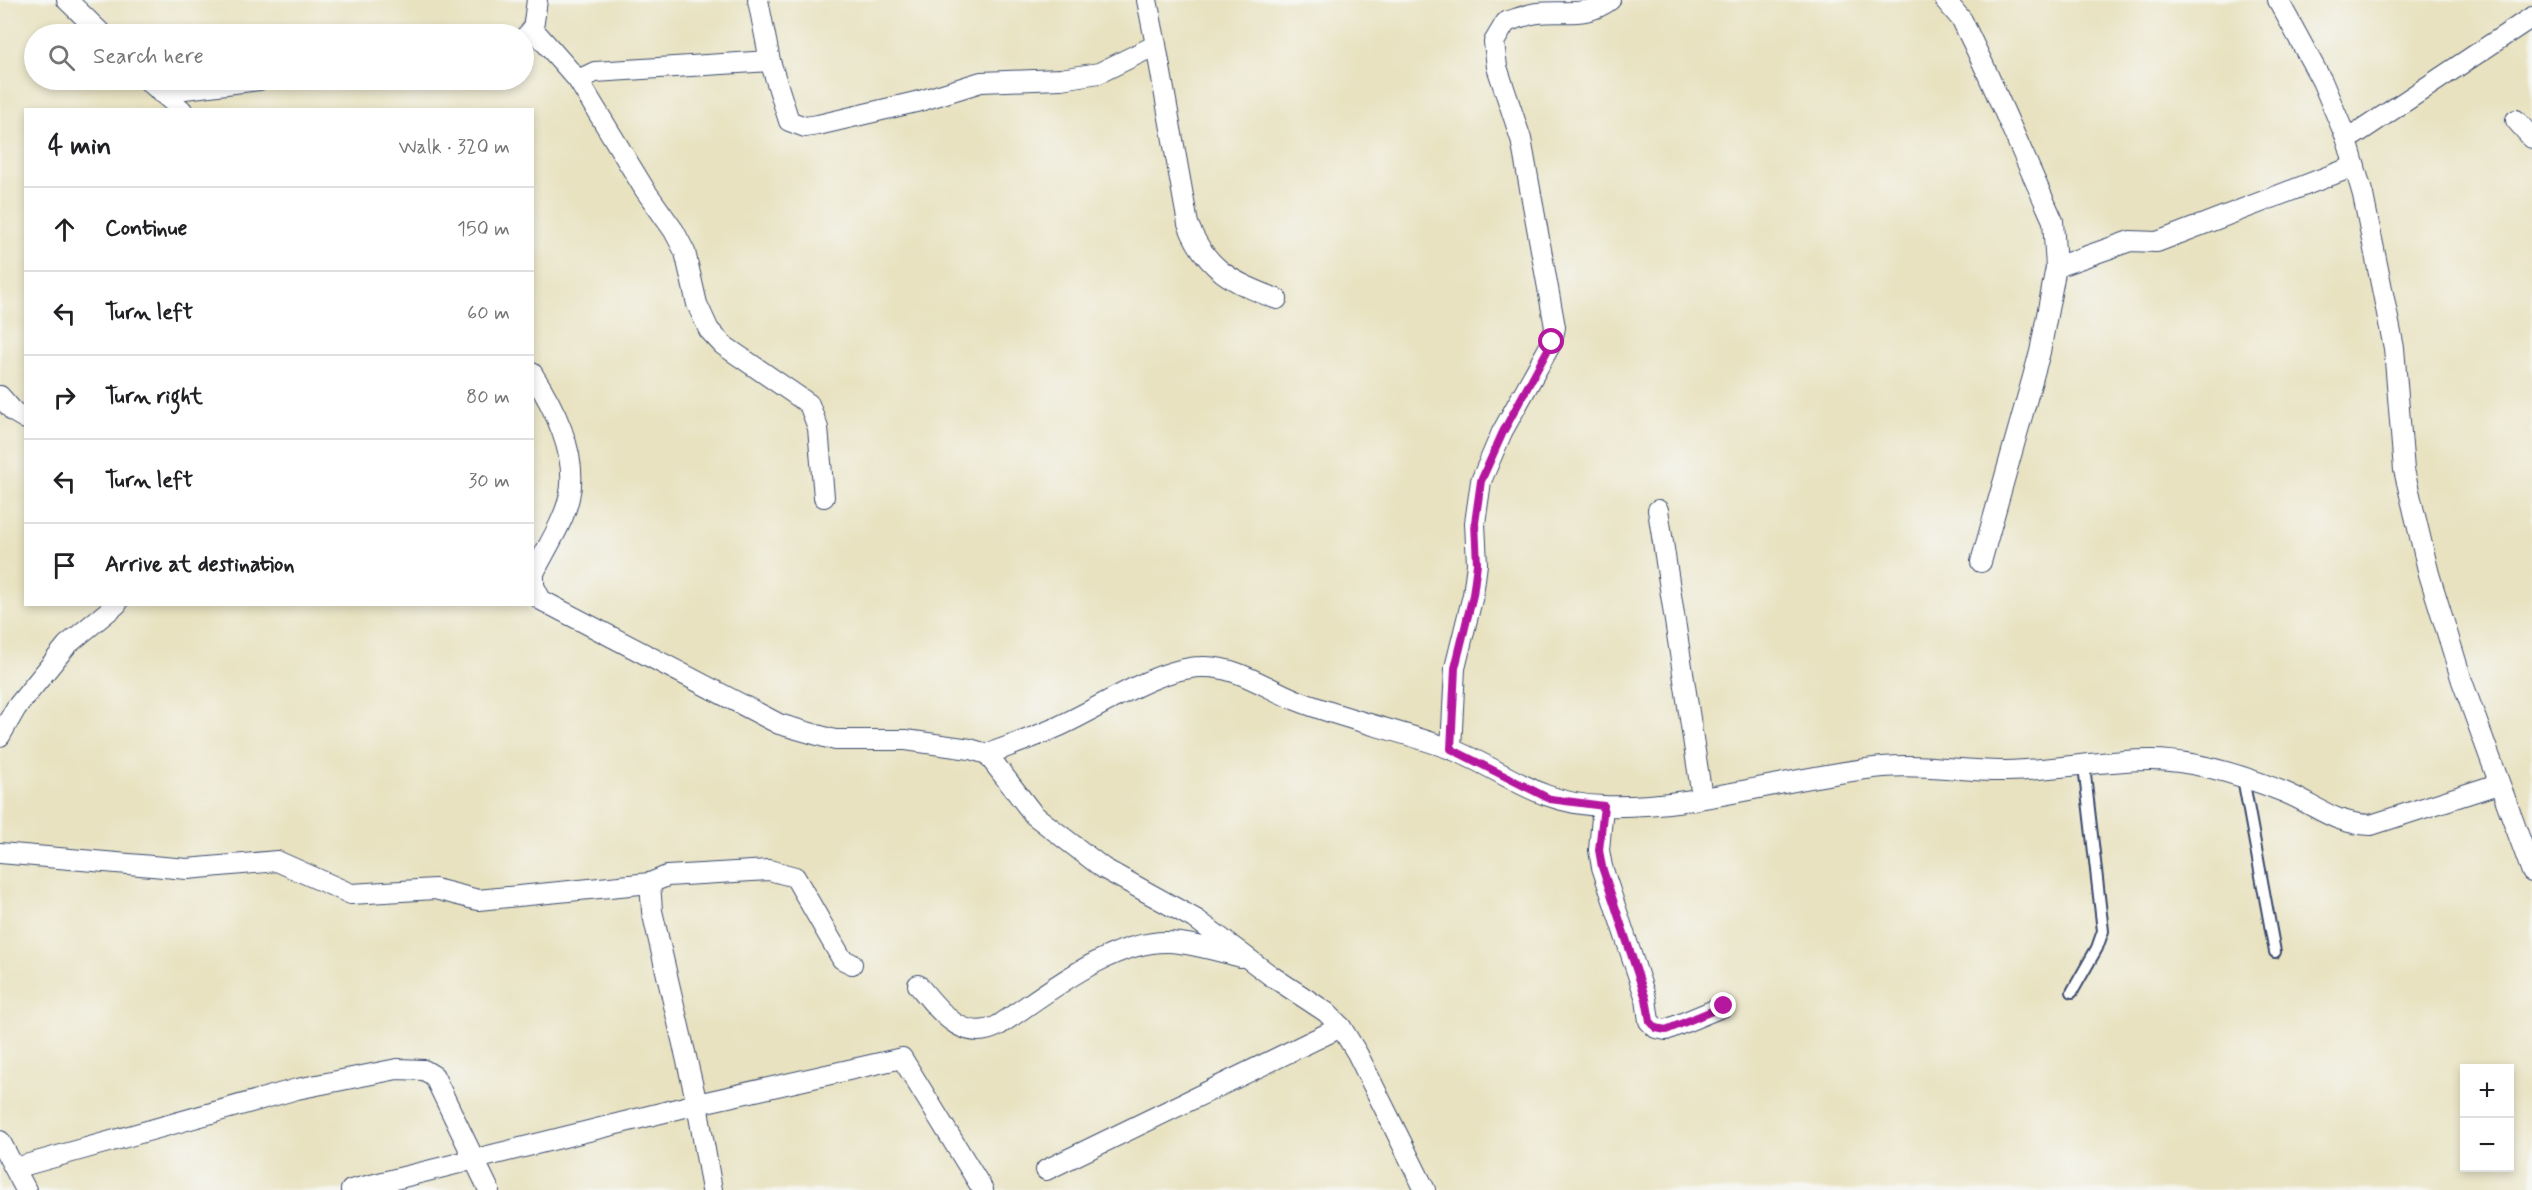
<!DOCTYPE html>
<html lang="en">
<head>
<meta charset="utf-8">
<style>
	body { margin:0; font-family:Mynerve,sans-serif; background:#f6f6f6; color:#202124 }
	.controls { position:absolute; right:18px; bottom:18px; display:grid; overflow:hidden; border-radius:0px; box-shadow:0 3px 9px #0003 }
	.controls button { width:54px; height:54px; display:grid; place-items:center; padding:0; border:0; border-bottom:2px solid #e0e0e0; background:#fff; color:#202124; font:30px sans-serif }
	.stop { position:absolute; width:18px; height:18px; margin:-14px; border:4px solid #b5179e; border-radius:50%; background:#fff }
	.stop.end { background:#b5179e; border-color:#fff; box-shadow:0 2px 6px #0008 }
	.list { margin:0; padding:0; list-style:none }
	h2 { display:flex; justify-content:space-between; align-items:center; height:78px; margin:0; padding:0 24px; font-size:26px }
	h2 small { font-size:20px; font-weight:400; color:#757577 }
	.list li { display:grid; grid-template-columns:39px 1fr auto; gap:18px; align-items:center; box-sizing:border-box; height:84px; padding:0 24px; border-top:2px solid #e0e0e0 }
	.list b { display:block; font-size:22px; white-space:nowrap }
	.list em { font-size:20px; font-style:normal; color:#757577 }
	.icon { flex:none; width:33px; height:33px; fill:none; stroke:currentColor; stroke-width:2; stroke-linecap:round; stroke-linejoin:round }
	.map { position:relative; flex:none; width:2532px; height:1190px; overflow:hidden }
	.search { position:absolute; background:#fff; box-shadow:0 3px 9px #0003; left:24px; top:24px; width:510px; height:66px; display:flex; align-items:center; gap:15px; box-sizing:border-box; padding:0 21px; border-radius:33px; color:#757577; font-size:22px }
	.panel { position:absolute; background:#fff; box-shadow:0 3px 9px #0003; left:24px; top:108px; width:510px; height:498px; border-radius:0px }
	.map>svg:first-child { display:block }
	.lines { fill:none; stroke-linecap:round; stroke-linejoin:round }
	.service-casing { stroke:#3a4a6d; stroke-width:14 }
	.minor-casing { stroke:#3a4a6d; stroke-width:22 }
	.service { stroke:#fff; stroke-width:10 }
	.minor { stroke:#fff; stroke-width:20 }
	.route { stroke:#b5179e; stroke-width:8 }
</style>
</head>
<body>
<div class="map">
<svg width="2532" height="1190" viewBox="0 0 2532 1190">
	<rect width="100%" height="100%" fill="#f6f6f2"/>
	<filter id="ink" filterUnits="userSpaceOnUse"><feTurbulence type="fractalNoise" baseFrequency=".0167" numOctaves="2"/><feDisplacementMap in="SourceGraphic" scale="12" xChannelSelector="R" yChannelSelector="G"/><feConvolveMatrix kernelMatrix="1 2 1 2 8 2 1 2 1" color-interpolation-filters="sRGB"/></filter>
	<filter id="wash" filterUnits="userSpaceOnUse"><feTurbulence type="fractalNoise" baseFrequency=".008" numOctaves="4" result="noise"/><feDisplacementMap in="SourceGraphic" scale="24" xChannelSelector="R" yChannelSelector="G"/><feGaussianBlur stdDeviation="1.35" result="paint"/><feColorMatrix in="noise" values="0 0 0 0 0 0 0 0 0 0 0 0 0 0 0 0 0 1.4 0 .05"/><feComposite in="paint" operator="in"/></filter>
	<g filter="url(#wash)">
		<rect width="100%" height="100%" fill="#e8e2c0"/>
	</g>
	<g filter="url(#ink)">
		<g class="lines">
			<g class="service-casing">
				<g id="service">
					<polyline points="2243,778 2275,952"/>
					<polyline points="2072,992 2097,948 2103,931 2084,766"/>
				</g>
			</g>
			<g class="minor-casing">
				<g id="minor">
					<polyline points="67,0 102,34"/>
					<polyline points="1945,0 1962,20 1984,66 2053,221 2056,267 2040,352 1981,562"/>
					<polyline points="2278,0 2322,81 2347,140 2363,195 2394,348 2404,470 2429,574 2462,681 2532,872"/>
					<polyline points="533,29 578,80 645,190 674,231 685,252 697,304 709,330 723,345 809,404 818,428 824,497"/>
					<polyline points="524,38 533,29 537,0"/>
					<path d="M 1156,45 L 1188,224 C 1206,270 1233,282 1277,299"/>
					<polyline points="770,61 789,121 805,127 818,125 920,101 981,82 1061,79 1099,73 1156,45 1147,0"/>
					<polyline points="147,80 182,110"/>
					<polyline points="578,80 595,72 770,61 758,0"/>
					<polyline points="160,92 259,80"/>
					<polyline points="2516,120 2532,138"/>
					<polyline points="2347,140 2532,17"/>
					<polyline points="2056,267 2130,241 2157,242 2355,166"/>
					<path d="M 532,373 C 554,407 579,457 569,498 C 563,524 545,550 534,573 L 534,586 L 541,600 L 779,724 L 835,740 L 906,740 L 970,749 L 987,754 L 1034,815 L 1103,868 L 1197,920 L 1270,975 L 1326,1012 L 1341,1027 L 1357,1053 L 1425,1190"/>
					<polyline points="0,396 14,412 26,419"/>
					<polyline points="1658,510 1702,797"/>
					<polyline points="0,736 16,708 67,645 117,604"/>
					<path d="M 1451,749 L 1455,668 L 1473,595 L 1477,564 L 1475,523 L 1481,481 L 1502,432 L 1552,342 L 1555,327 L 1521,139 L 1497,67 L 1494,42 L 1506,22 C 1516,19 1528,14 1538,13 C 1565,10 1586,18 1610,0"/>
					<path d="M 987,754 C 1010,746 1033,738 1055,728 C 1097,710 1156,668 1201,667 C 1235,665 1266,688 1296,700 C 1346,720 1398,730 1448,748 C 1506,770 1535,804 1603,806 C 1697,809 1790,776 1883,767 C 1925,763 1965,772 2006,771 C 2054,770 2102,760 2151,760 C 2194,760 2244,776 2284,792 C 2318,806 2331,823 2371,825 L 2498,784"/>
					<polyline points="1603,806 1599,850 1602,867 1646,999 1649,1021 1656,1028 1666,1030 1724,1006"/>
					<polyline points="0,853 187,869 277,861 351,894 435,889 478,900 650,883"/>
					<path d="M 918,985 C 939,1010 963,1045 999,1025 C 1046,994 1109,941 1168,942 C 1193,943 1217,951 1241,957"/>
					<polyline points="0,1141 26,1190"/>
					<polyline points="15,1168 297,1089 397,1069 424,1070 434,1076 489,1190"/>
					<polyline points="1046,1170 1341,1027"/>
					<polyline points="351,1190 697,1104 902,1058 983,1190"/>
					<polyline points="712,1190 697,1104 652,911 650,883 667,876 769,870 795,877 842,959 852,964"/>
				</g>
			</g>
			<use href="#service" class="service"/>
			<use href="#minor" class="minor"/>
		</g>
	</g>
	<g class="lines" filter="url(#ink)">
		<polyline class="route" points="1552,342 1503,432 1481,481 1475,523 1477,564 1473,595 1455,668 1451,749 1550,799 1604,806 1599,850 1602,867 1646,999 1650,1021 1656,1028 1666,1030 1724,1006"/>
	</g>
</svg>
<div class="controls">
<button>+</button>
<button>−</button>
</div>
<div class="stop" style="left:1552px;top:342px"></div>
<div class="stop end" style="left:1724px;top:1006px"></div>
<div class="search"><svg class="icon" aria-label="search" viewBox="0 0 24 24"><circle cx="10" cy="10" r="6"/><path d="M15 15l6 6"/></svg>Search here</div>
<section class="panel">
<h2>4 min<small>Walk · 320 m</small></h2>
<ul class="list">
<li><svg class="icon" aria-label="ahead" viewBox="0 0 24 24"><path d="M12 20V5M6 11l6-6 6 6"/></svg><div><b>Continue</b></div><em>150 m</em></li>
<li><svg class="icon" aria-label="left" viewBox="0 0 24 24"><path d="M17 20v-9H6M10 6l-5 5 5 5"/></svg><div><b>Turn left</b></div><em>60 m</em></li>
<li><svg class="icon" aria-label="right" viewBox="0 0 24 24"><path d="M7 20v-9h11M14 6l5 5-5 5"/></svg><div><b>Turn right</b></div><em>80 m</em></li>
<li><svg class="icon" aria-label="left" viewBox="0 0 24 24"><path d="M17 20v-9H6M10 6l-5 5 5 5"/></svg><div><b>Turn left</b></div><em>30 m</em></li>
<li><svg class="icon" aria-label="arrive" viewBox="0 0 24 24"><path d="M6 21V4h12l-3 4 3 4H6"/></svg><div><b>Arrive at destination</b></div></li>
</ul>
</section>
</div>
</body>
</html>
